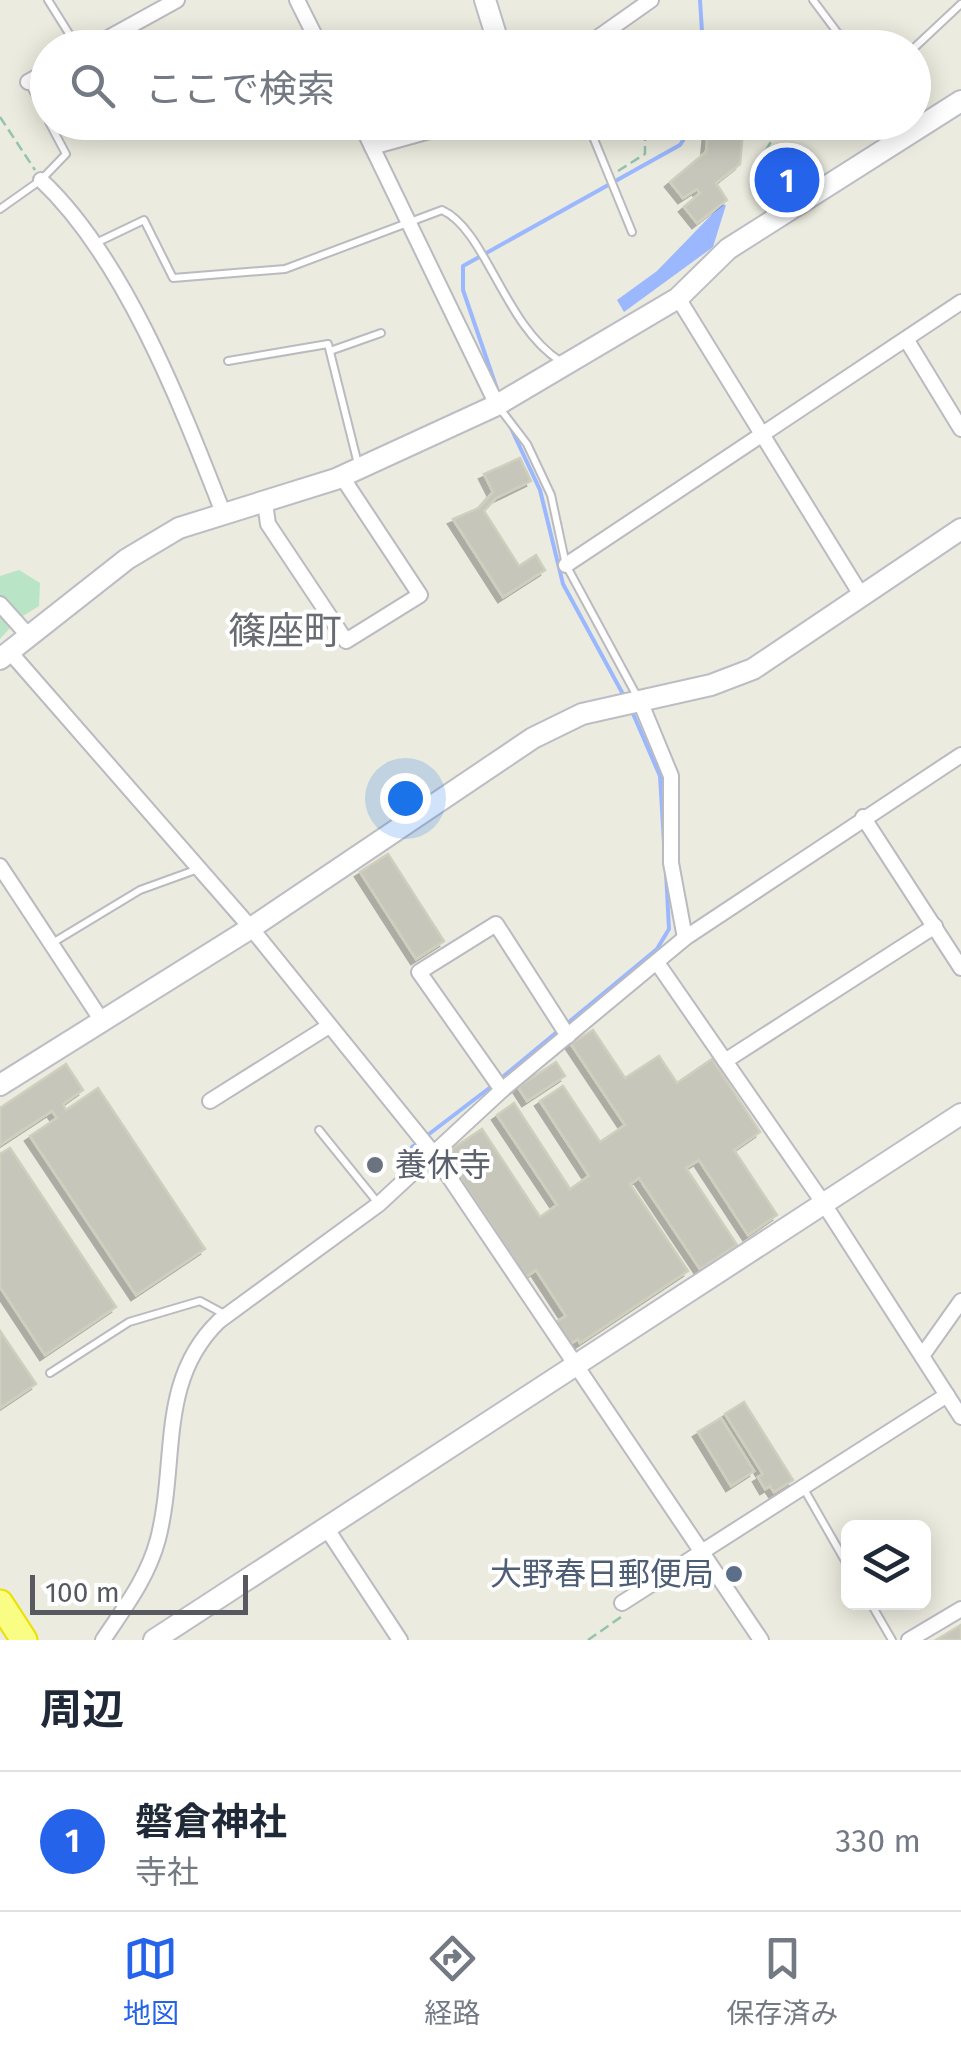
<!DOCTYPE html>
<html lang="ja">
<head>
<meta charset="utf-8">
<style>
	body { margin:0; font-family:"Fira Sans","Noto Sans JP",sans-serif; background:#f2f2f3; color:#1f2937 }
	.controls { position:absolute; right:30px; bottom:30px; display:grid; overflow:hidden; border-radius:15px; box-shadow:0 5px 25px #0003 }
	.controls button { width:90px; height:90px; display:grid; place-items:center; padding:0; border:0; border-bottom:2px solid #e0e1e3; background:#fff; color:#1f2937; font:50px sans-serif }
	.scale { position:absolute; left:30px; bottom:25px; width:218px; box-sizing:border-box; padding-left:10px; border:5px solid #585960; border-top:0; font-size:28px; line-height:35px; white-space:nowrap; color:#585960; -webkit-text-stroke:8px #fff; paint-order:stroke }
	.you { position:absolute; left:405px; top:798px; width:35px; height:35px; margin:-25px; border:8px solid #fff; border-radius:50%; background:#1a73e8; box-shadow:0 0 0 15px #1a73e833 }
	.badge { display:grid; place-items:center; width:65px; height:65px; border-radius:50%; background:#2563eb; color:#fff; font-size:32px; font-weight:700 }
	.pin { position:absolute; translate:-50% -50%; border:5px solid #fff; box-shadow:0 2px 10px #0006 }
	.list { margin:0; padding:0; list-style:none }
	h2 { display:flex; justify-content:space-between; align-items:center; height:130px; margin:0; padding:0 40px; font-size:42px }
	h2 small { font-size:32px; font-weight:400; color:#747a83 }
	.list li { display:grid; grid-template-columns:65px 1fr auto; gap:30px; align-items:center; box-sizing:border-box; height:140px; padding:0 40px; border-top:2px solid #e0e1e3 }
	.list b { display:block; font-size:38px; white-space:nowrap }
	.list p { margin:0; font-size:32px; white-space:nowrap; color:#747a83 }
	.list em { font-size:32px; font-style:normal; color:#747a83 }
	.icon { flex:none; width:55px; height:55px; fill:none; stroke:currentColor; stroke-width:2; stroke-linecap:round; stroke-linejoin:round }
	.map { position:relative; flex:none; width:961px; height:1640px; overflow:hidden }
	.search { position:absolute; background:#fff; box-shadow:0 5px 25px #0003; left:30px; right:30px; top:30px; height:110px; display:flex; align-items:center; gap:25px; box-sizing:border-box; padding:0 35px; border-radius:55px; color:#747a83; font-size:38px }
	.sheet { height:270px; background:#fff }
	nav { display:flex; justify-content:space-around; align-items:center; box-sizing:border-box; height:140px; border-top:2px solid #e0e1e3; background:#fff; font-size:28px; color:#747a83 }
	nav a { display:grid; justify-items:center; gap:5px }
	nav .on { color:#2563eb }
	.map>svg:first-child { display:block }
	.green { fill:#bae4c6 }
	.water { fill:#9bb8ff }
	.lines { fill:none; stroke-linecap:round; stroke-linejoin:round }
	.stream { stroke:#9bb8ff; stroke-width:4 }
	.building { fill:#c6c6bb; stroke:#d0cfbd; stroke-width:2.5; filter:url(#shadow) }
	.lane-casing { stroke:#babac1; stroke-width:10 }
	.street-casing { stroke:#babac1; stroke-width:18 }
	.secondary-casing { stroke:#bcbdc5; stroke-width:24 }
	.highway-casing { stroke:#eae200; stroke-width:29 }
	.path { stroke:#93c4af; stroke-width:2.5; stroke-dasharray:10 5; stroke-linecap:butt }
	.lane { stroke:#fff; stroke-width:6 }
	.street { stroke:#fff; stroke-width:14 }
	.secondary { stroke:#fff; stroke-width:20 }
	.highway { stroke:#fafd84; stroke-width:25 }
	.worship-dot { fill:#6b7280; stroke:#fff; stroke-width:4 }
	.service-dot { fill:#5c6f8a; stroke:#fff; stroke-width:4 }
	.labels { text-anchor:middle; dominant-baseline:central; stroke-width:8; stroke-linejoin:round; paint-order:stroke }
	.worship-label { font-size:32px; fill:#5b616d; stroke:#fff; text-anchor:start }
	.service-label { font-size:32px; fill:#4e5e75; stroke:#fff; text-anchor:end }
	.quarter-label { font-size:38px; fill:#696b72; stroke:#fff }
</style>
</head>
<body>
<div class="map">
<svg width="961" height="1640" viewBox="0 0 961 1640">
	<defs>
		<filter id="shadow"><feDropShadow dx="-5" dy="5" stdDeviation="0" flood-color="#0004"/></filter>
	</defs>
	<rect width="100%" height="100%" fill="#ebebdf"/>
	<polygon class="green" points="19,570 40,583 39,606 18,619 0,639 0,576"/>
	<polygon class="water" points="722,204 726,205 713,247 624,312 617,300 657,271"/>
	<g class="lines">
		<g class="stream">
			<polyline points="700,0 703,48"/>
			<polyline points="497,389 463,290 463,266 680,145 695,122"/>
			<polyline points="510,426 540,490 563,584 624,696"/>
			<polyline points="631,709 660,776 664,843"/>
			<polyline points="499,1080 657,949 669,929 666,872"/>
			<polyline points="412,1147 492,1086"/>
		</g>
	</g>
	<g class="building">
		<polygon points="709,122 739,122 738,131 743,131 740,164 716,183 727,200 697,223 684,207 700,193 697,189 683,198 670,182 706,152"/>
		<polygon points="520,458 531,481 496,498 484,511 519,566 536,555 545,570 503,597 453,519 479,508 493,492 484,474"/>
		<polygon points="388,854 444,941 416,959 360,872"/>
		<polygon points="593,1030 625,1078 659,1056 677,1083 712,1059 760,1132 734,1150 777,1215 748,1235 699,1160 686,1168 737,1245 700,1269 639,1178 630,1184 688,1271 580,1343 578,1339 570,1344 556,1322 566,1316 536,1270 526,1277 444,1154 482,1129 540,1217 557,1205 497,1115 514,1103 570,1189 589,1176 540,1101 563,1086 600,1142 625,1125 571,1044"/>
		<polygon points="556,1062 565,1076 527,1101 518,1087"/>
		<polygon points="66,1064 83,1090 63,1104 66,1110 98,1088 205,1249 136,1295 30,1136 57,1118 52,1111 0,1145 0,1108"/>
		<polygon points="10,1148 116,1307 45,1355 0,1287 0,1154"/>
		<polygon points="0,1331 36,1384 0,1408"/>
		<polygon points="744,1402 793,1480 774,1492 770,1486 765,1489 758,1477 763,1474 725,1414"/>
		<polygon points="721,1418 754,1471 731,1486 698,1432"/>
		<polygon points="961,1625 961,1640 936,1640"/>
	</g>
	<g class="lines">
		<g class="lane-casing">
			<g id="lane">
				<polyline points="48,0 78,48"/>
				<polyline points="813,0 849,48"/>
				<polyline points="914,48 961,4"/>
				<polyline points="29,83 48,119"/>
				<polyline points="587,122 632,232"/>
				<polyline points="0,209 41,180 66,154 49,122"/>
				<path d="M 96,243 L 144,220 L 173,278 L 285,269 L 442,210 C 486,230 504,325 560,361"/>
				<polyline points="330,351 381,333"/>
				<polyline points="228,361 328,344 358,464"/>
				<polyline points="498,406 527,444 551,495 566,565 638,698"/>
				<polyline points="54,942 140,890 198,869"/>
				<polyline points="319,1130 378,1203"/>
				<polyline points="50,1373 129,1322 200,1301 226,1315"/>
				<polyline points="804,1489 848,1566"/>
				<polyline points="870,1602 892,1640"/>
			</g>
		</g>
		<g class="street-casing">
			<g id="street">
				<polyline points="297,0 321,48"/>
				<polyline points="90,48 177,0"/>
				<polyline points="583,48 651,0"/>
				<polyline points="28,82 48,71"/>
				<polyline points="360,122 497,405"/>
				<polyline points="372,147 462,122"/>
				<path d="M 41,180 C 126,260 182,408 224,515"/>
				<polyline points="678,298 863,598"/>
				<polyline points="906,339 961,429"/>
				<polyline points="265,503 268,524 346,641 420,595 342,477"/>
				<polyline points="566,565 961,302"/>
				<polyline points="0,604 27,634"/>
				<polyline points="9,651 251,928 433,1153 761,1640"/>
				<polyline points="640,701 671,776 671,863 685,938"/>
				<polyline points="863,817 961,968"/>
				<polyline points="0,866 102,1021"/>
				<polyline points="658,964 824,1204 961,1417"/>
				<polyline points="725,1061 935,926"/>
				<polyline points="502,1090 419,972 496,924 568,1036"/>
				<polyline points="210,1101 329,1026"/>
				<polyline points="922,1356 961,1301"/>
				<polyline points="325,1526 400,1640"/>
				<polyline points="622,1603 947,1395"/>
				<path d="M 103,1640 C 125,1607 148,1577 158,1539 C 178,1461 157,1381 219,1321 L 379,1204 L 502,1090 L 685,938 L 961,755"/>
				<polyline points="909,1640 961,1609"/>
			</g>
		</g>
		<g class="secondary-casing">
			<g id="secondary">
				<polyline points="485,0 500,48"/>
				<polyline points="0,659 127,559 179,528 336,479 497,405 678,298 728,249 961,101"/>
				<polyline points="0,1085 251,928 533,738 582,714 711,685 753,669 961,529"/>
				<polyline points="154,1640 961,1114"/>
			</g>
		</g>
		<g class="highway-casing">
			<polyline id="highway" points="0,1603 24,1640"/>
		</g>
		<g class="path">
			<polyline points="0,117 35,170"/>
			<polyline points="618,171 645,154 645,122"/>
			<polyline points="751,177 782,122"/>
			<polyline points="588,1640 621,1617"/>
		</g>
		<use href="#lane" class="lane"/>
		<use href="#street" class="street"/>
		<use href="#secondary" class="secondary"/>
		<use href="#highway" class="highway"/>
	</g>
	<circle class="worship-dot" cx="375" cy="1165" r="10"/>
	<circle class="service-dot" cx="734" cy="1574" r="10"/>
	<g class="labels">
		<g class="worship-label">
			<text x="395" y="1165">養休寺</text>
		</g>
		<g class="service-label">
			<text x="714" y="1574">大野春日郵便局</text>
		</g>
		<g class="quarter-label">
			<text x="285" y="631">篠座町</text>
		</g>
	</g>
</svg>
<div class="controls">
<button><svg class="icon" aria-label="layers" viewBox="0 0 24 24"><path d="M12 4l9 5-9 5-9-5zM3 14l9 5 9-5"/></svg></button>
</div>
<div class="scale">100 m</div>
<div class="you"></div>
<div class="pin badge" style="left:787px;top:180px">1</div>
<div class="search"><svg class="icon" aria-label="search" viewBox="0 0 24 24"><circle cx="10" cy="10" r="6"/><path d="M15 15l6 6"/></svg>ここで検索</div>
</div>
<section class="sheet">
<h2>周辺<small></small></h2>
<ul class="list">
<li><span class="badge">1</span><div><b>磐倉神社</b><p>寺社</p></div><em>330 m</em></li>
</ul>
</section>
<nav>
<a class="on"><svg class="icon" aria-label="map" viewBox="0 0 24 24"><path d="M3 6l6-2 6 2 6-2v14l-6 2-6-2-6 2zM9 4v14M15 6v14"/></svg>地図</a>
<a><svg class="icon" aria-label="directions" viewBox="0 0 24 24"><path d="M12 3l9 9-9 9-9-9zM9 14v-3h6M13 9l2 2-2 2"/></svg>経路</a>
<a><svg class="icon" aria-label="saved" viewBox="0 0 24 24"><path d="M7 4h10v16l-5-4-5 4z"/></svg>保存済み</a>
</nav>
</body>
</html>
